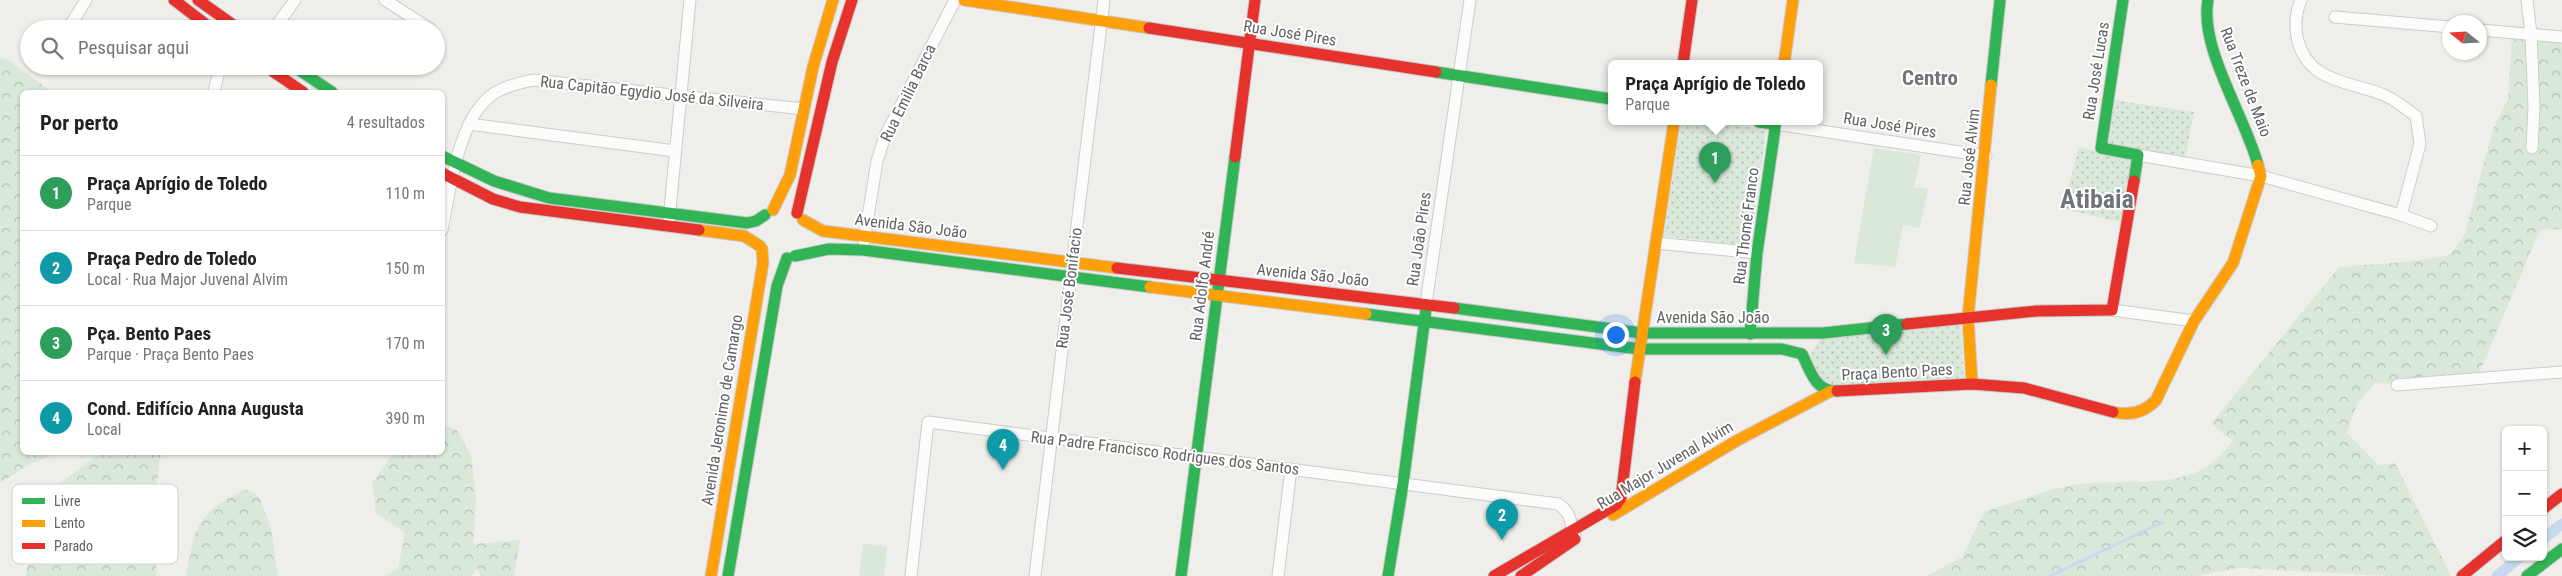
<!DOCTYPE html>
<html lang="pt">
<head>
<meta charset="utf-8">
<style>
	body { margin:0; font-family:"Roboto Condensed",sans-serif; background:#f6f6f6; color:#222 }
	.controls { position:absolute; right:15px; bottom:15px; display:grid; overflow:hidden; border-radius:8px; box-shadow:0 1px 4px #0004 }
	.controls button { width:45px; height:45px; display:grid; place-items:center; padding:0; border:0; border-bottom:1px solid #e0e0e0; background:#fff; color:#222; font:25px sans-serif }
	.compass { position:absolute; left:2442px; top:15px; width:45px; height:45px; border-radius:50%; background:#fff; box-shadow:0 1px 4px #0004; rotate:288deg }
	.you { position:absolute; left:1615px; top:334px; width:18px; height:18px; margin:-12px; border:4px solid #fff; border-radius:50%; background:#1a73e8; box-shadow:0 0 0 8px #1a73e833 }
	.badge { display:grid; place-items:center; width:32px; height:32px; border-radius:50%; background:#0b8043; color:#fff; font-size:16px; font-weight:700 }
	.pin { position:absolute; translate:-50% -41px; filter:drop-shadow(0 1px 2px #0008) }
	.pin::after { content:''; position:absolute; top:26px; width:18px; height:15px; background:inherit; clip-path:polygon(0 0,100% 0,50% 100%) }
	.popup { position:absolute; left:1608px; top:60px; width:215px; height:65px; box-sizing:border-box; display:grid; place-content:center; border-radius:8px; background:#fff; filter:drop-shadow(0 1px 4px #0005); font-size:16px; white-space:nowrap; color:#767676 }
	.popup b { font-size:19px; color:#222 }
	.popup::after { content:''; position:absolute; left:50%; top:100%; margin-left:-10px; border:10px solid transparent; border-top-color:#fff }
	.list { margin:0; padding:0; list-style:none }
	h2 { display:flex; justify-content:space-between; align-items:center; height:65px; margin:0; padding:0 20px; font-size:21px }
	h2 small { font-size:16px; font-weight:400; color:#767676 }
	.list li { display:grid; grid-template-columns:32px 1fr auto; gap:15px; align-items:center; box-sizing:border-box; height:75px; padding:0 20px; border-top:1px solid #e0e0e0 }
	.list b { display:block; font-size:19px; white-space:nowrap }
	.list p { margin:0; font-size:16px; white-space:nowrap; color:#767676 }
	.list em { font-size:16px; font-style:normal; color:#767676 }
	.icon { flex:none; width:28px; height:28px; fill:none; stroke:currentColor; stroke-width:2; stroke-linecap:round; stroke-linejoin:round }
	.map { position:relative; flex:none; width:2562px; height:576px; overflow:hidden }
	.search { position:absolute; background:#fff; box-shadow:0 1px 4px #0004; left:20px; top:20px; width:425px; height:55px; display:flex; align-items:center; gap:12px; box-sizing:border-box; padding:0 18px; border-radius:28px; color:#767676; font-size:19px }
	.panel { position:absolute; background:#fff; box-shadow:0 1px 4px #0004; left:20px; top:90px; width:425px; height:365px; border-radius:8px }
	.map>svg:first-child { display:block }
	.grass { fill:url(#grass-dots) }
	.forest { fill:url(#forest-crowns) }
	.garden { fill:#dae8da }
	.lines { fill:none; stroke-linecap:round; stroke-linejoin:round }
	.stream { stroke:#c6d9f1; stroke-width:3 }
	.canal { stroke:#c6d9f1; stroke-width:11 }
	.street-casing { stroke:#cccccb; stroke-width:13 }
	.fast-casing { stroke:#cacacb; stroke-width:13 }
	.slow-casing { stroke:#cacacb; stroke-width:13 }
	.jam-casing { stroke:#cacacb; stroke-width:13 }
	.street { stroke:#fdfcfc; stroke-width:11 }
	.fast { stroke:#30b455; stroke-width:11 }
	.slow { stroke:#ff9f0a; stroke-width:11 }
	.jam { stroke:#e5322d; stroke-width:11 }
	.labels { text-anchor:middle; dominant-baseline:central; stroke-width:4; stroke-linejoin:round; paint-order:stroke }
	.street-label { font-size:16px; fill:#606267; stroke:#fff }
	.district-label { font-size:21px; font-weight:bold; fill:#717479; stroke:#fff }
	.town-label { font-size:26px; font-weight:bold; fill:#717479; stroke:#fff }
	.key { fill:#fff; stroke:#cfd0d1; stroke-width:1 }
	.key-label { font-size:14px; fill:#606267 }
</style>
</head>
<body>
<div class="map">
<svg width="2562" height="576" viewBox="0 0 2562 576">
	<defs>
		<pattern id="grass-dots" width="8" height="8" patternUnits="userSpaceOnUse" patternTransform="scale(1.25)"><rect width="8" height="8" fill="#dae8da"/><path d="M2 2h.1M6 6h.1" fill="none" stroke="#b4bfb5" stroke-width="1.8" stroke-linecap="round"/></pattern>
		<pattern id="forest-crowns" width="20" height="18" patternUnits="userSpaceOnUse" patternTransform="scale(1.25)"><rect width="20" height="18" fill="#dae8da"/><path d="M2 6a3 3 0 1 1 6 0M12 15a3 3 0 1 1 6 0" fill="none" stroke="#b4bfb5"/></pattern>
	</defs>
	<rect width="100%" height="100%" fill="#efeeea"/>
	<g class="grass">
		<polygon points="2113,100 2194,112 2185,159 2108,146"/>
		<polygon points="1681,122 1711,122 1766,130 1751,246 1664,236"/>
		<polygon points="2079,147 2132,159 2121,222 2063,209"/>
		<polygon points="1961,325 1964,381 1825,388 1808,359 1822,335"/>
	</g>
	<g class="forest">
		<path d="M 2512,38 L 2562,40 L 2562,229 L 2542,230 L 2537,237 L 2477,378 L 2397,384 L 2375,383 L 2357,404 L 2347,433 L 2378,465 L 2395,463 L 2451,576 L 2386,576 L 2238,568 L 2196,576 L 1927,576 L 1962,557 L 1984,512 C 2012,503 2040,492 2068,486 C 2112,476 2175,492 2212,463 C 2220,456 2227,448 2233,441 L 2211,424 L 2339,267 L 2404,262 L 2450,255 L 2465,234 L 2493,129 L 2508,99 Z"/>
		<polygon points="0,58 9,60 51,92 22,92 22,452 58,453 28,465 0,483"/>
		<polygon points="443,424 457,430 471,456 476,498 473,544 520,540 514,576 480,576 478,568 472,576 384,576 398,569 405,533 376,513 372,483 394,453 442,452"/>
		<polygon points="100,453 161,453 157,481 156,576 26,576 35,502"/>
		<path d="M 245,489 L 259,496 L 271,529 L 278,576 L 186,576 C 196,524 196,514 245,489 Z"/>
	</g>
	<g class="garden">
		<polygon points="1874,148 1921,155 1914,187 1928,189 1920,228 1903,225 1895,267 1854,263"/>
		<polygon points="863,543 887,547 884,576 859,576"/>
	</g>
	<g class="lines">
		<polyline class="stream" points="2050,576 2163,522"/>
		<g class="canal">
			<polyline points="2543,539 2562,524"/>
			<polyline points="2497,576 2520,557"/>
		</g>
		<g class="street-casing">
			<g id="street">
				<polyline points="385,0 430,29"/>
				<path d="M 2301,0 C 2295,14 2294,26 2298,41 C 2309,83 2350,81 2384,95 C 2396,100 2406,109 2416,116 L 2420,144 L 2401,215"/>
				<polyline points="2527,0 2531,34 2534,107 2532,148"/>
				<polyline points="2335,17 2450,27"/>
				<polyline points="68,29 86,0"/>
				<polyline points="274,29 295,0"/>
				<polyline points="2480,30 2562,37"/>
				<polyline points="214,92 220,66"/>
				<polyline points="469,124 675,151"/>
				<polyline points="1775,124 1986,156"/>
				<polyline points="2138,155 2261,176 2401,215 2431,226"/>
				<polyline points="669,220 690,0"/>
				<path d="M 442,230 C 450,191 457,127 487,99 C 499,87 517,84 533,80 L 804,109"/>
				<polyline points="864,241 877,161 885,136 955,0"/>
				<polyline points="1656,243 1757,253"/>
				<polyline points="1426,304 1470,0"/>
				<polyline points="2112,310 2194,321"/>
				<polyline points="2397,385 2562,372"/>
				<path d="M 911,576 L 928,422 L 1558,504 C 1571,512 1570,522 1575,536"/>
				<polyline points="1035,576 1104,0"/>
				<polyline points="1278,576 1291,469"/>
			</g>
		</g>
		<g class="fast-casing">
			<g id="fast">
				<polyline points="2123,0 2101,148 2138,155 2134,181"/>
				<path d="M 2208,0 C 2199,48 2245,116 2258,165"/>
				<polyline points="293,66 332,92"/>
				<polyline points="1436,72 1611,99"/>
				<polyline points="1991,85 2000,0"/>
				<polyline points="1759,122 1775,124"/>
				<polyline points="442,156 494,181 549,198 747,223 756,221 765,215"/>
				<polyline points="795,256 829,249 863,250 1150,287"/>
				<polyline points="1454,308 1642,333 1823,333 1907,324"/>
				<path d="M 1366,314 L 1639,349 L 1782,349 L 1802,354 C 1810,370 1815,392 1837,391"/>
				<polyline points="1750,334 1757,253 1776,122"/>
				<polyline points="728,576 777,286 787,258"/>
				<polyline points="1181,576 1235,157"/>
				<polyline points="1388,576 1403,484 1426,309"/>
				<polyline points="2527,576 2562,549"/>
			</g>
		</g>
		<g class="slow-casing">
			<g id="slow">
				<polyline points="964,0 1149,28"/>
				<polyline points="1784,64 1793,0"/>
				<polyline points="773,210 790,175 813,67 833,0"/>
				<polyline points="803,220 823,231 1117,268"/>
				<polyline points="699,230 744,236 760,246"/>
				<polyline points="1150,287 1366,314"/>
				<polyline points="1635,382 1674,122"/>
				<polyline points="1972,384 1968,317 1991,85"/>
				<path d="M 2113,412 C 2130,416 2144,413 2156,400 L 2194,321 L 2233,263 L 2261,176 L 2258,165"/>
				<polyline points="1613,515 1736,441 1831,391"/>
				<polyline points="711,576 763,263 762,249"/>
			</g>
		</g>
		<g class="jam-casing">
			<g id="jam">
				<polyline points="174,0 212,29"/>
				<polyline points="198,0 239,29"/>
				<polyline points="1149,28 1436,72"/>
				<polyline points="1683,64 1692,0"/>
				<polyline points="265,66 303,92"/>
				<polyline points="1235,157 1255,0"/>
				<polyline points="442,173 493,199 520,207 699,230"/>
				<polyline points="797,213 832,62 852,0"/>
				<polyline points="1117,268 1454,308"/>
				<polyline points="1907,324 2037,311 2112,310 2134,181"/>
				<polyline points="1837,391 1972,384 2024,388 2113,412"/>
				<polyline points="2543,509 2562,494"/>
				<polyline points="1494,576 1616,505 1621,498 1635,382"/>
				<polyline points="1521,576 1575,539"/>
				<polyline points="2462,576 2506,540"/>
			</g>
		</g>
		<use href="#street" class="street"/>
		<use href="#fast" class="fast"/>
		<use href="#slow" class="slow"/>
		<use href="#jam" class="jam"/>
	</g>
	<g class="labels">
		<g class="street-label">
			<text transform="translate(1290 33) rotate(9)">Rua José Pires</text>
			<text transform="translate(2096 71) rotate(-81)">Rua José Lucas</text>
			<text transform="translate(2246 82) rotate(69)">Rua Treze de Maio</text>
			<text transform="translate(652 93) rotate(6)">Rua Capitão Egydio José da Silveira</text>
			<text transform="translate(908 93) rotate(-64)">Rua Emilia Barca</text>
			<text transform="translate(1890 125) rotate(9)">Rua José Pires</text>
			<text transform="translate(1969 157) rotate(-84)">Rua José Alvim</text>
			<text transform="translate(911 226) rotate(7)">Avenida São João</text>
			<text transform="translate(1746 226) rotate(-83)">Rua Thomé Franco</text>
			<text transform="translate(1419 239) rotate(-82)">Rua João Pires</text>
			<text transform="translate(1313 275) rotate(6)">Avenida São João</text>
			<text transform="translate(1202 286) rotate(-83)">Rua Adolfo André</text>
			<text transform="translate(1069 288) rotate(-83)">Rua José Bonifacio</text>
			<text x="1713" y="317">Avenida São João</text>
			<text transform="translate(1897 372) rotate(-3)">Praça Bento Paes</text>
			<text transform="translate(722 410) rotate(-81)">Avenida Jeronimo de Camargo</text>
			<text transform="translate(1165 453) rotate(7)">Rua Padre Francisco Rodrigues dos Santos</text>
			<text transform="translate(1665 465) rotate(-31)">Rua Major Juvenal Alvim</text>
		</g>
		<g class="district-label">
			<text x="1930" y="78">Centro</text>
		</g>
		<g class="town-label">
			<text x="2097" y="199">Atibaia</text>
		</g>
	</g>
	<rect x="12" y="484" width="166" height="80" rx="8" class="key"/>
	<rect x="22" y="498" width="23" height="6" fill="#30b455"/>
	<rect x="22" y="520" width="23" height="7" fill="#ff9f0a"/>
	<rect x="22" y="543" width="23" height="6" fill="#e5322d"/>
	<g class="key-label">
		<text x="54" y="506">Livre</text>
		<text x="54" y="528">Lento</text>
		<text x="54" y="551">Parado</text>
	</g>
</svg>
<div class="controls">
<button>+</button>
<button>−</button>
<button><svg class="icon" aria-label="layers" viewBox="0 0 24 24"><path d="M12 4l9 5-9 5-9-5zM3 14l9 5 9-5"/></svg></button>
</div>
<svg class="compass" viewBox="-18 -18 36 36"><path d="M0-13l5 13h-10z" fill="#e53935"/><path d="M0 13l5-13h-10z" fill="#767676"/></svg>
<div class="you"></div>
<div class="pin badge" style="left:1715px;top:183px;background:#2e9e5b">1</div>
<div class="popup"><b>Praça Aprígio de Toledo</b>Parque</div>
<div class="pin badge" style="left:1502px;top:540px;background:#0f9aa8">2</div>
<div class="pin badge" style="left:1886px;top:355px;background:#2e9e5b">3</div>
<div class="pin badge" style="left:1003px;top:470px;background:#0f9aa8">4</div>
<div class="search"><svg class="icon" aria-label="search" viewBox="0 0 24 24"><circle cx="10" cy="10" r="6"/><path d="M15 15l6 6"/></svg>Pesquisar aqui</div>
<section class="panel">
<h2>Por perto<small>4 resultados</small></h2>
<ul class="list">
<li><span class="badge" style="background:#2e9e5b">1</span><div><b>Praça Aprígio de Toledo</b><p>Parque</p></div><em>110 m</em></li>
<li><span class="badge" style="background:#0f9aa8">2</span><div><b>Praça Pedro de Toledo</b><p>Local · Rua Major Juvenal Alvim</p></div><em>150 m</em></li>
<li><span class="badge" style="background:#2e9e5b">3</span><div><b>Pça. Bento Paes</b><p>Parque · Praça Bento Paes</p></div><em>170 m</em></li>
<li><span class="badge" style="background:#0f9aa8">4</span><div><b>Cond. Edifício Anna Augusta</b><p>Local</p></div><em>390 m</em></li>
</ul>
</section>
</div>
</body>
</html>
